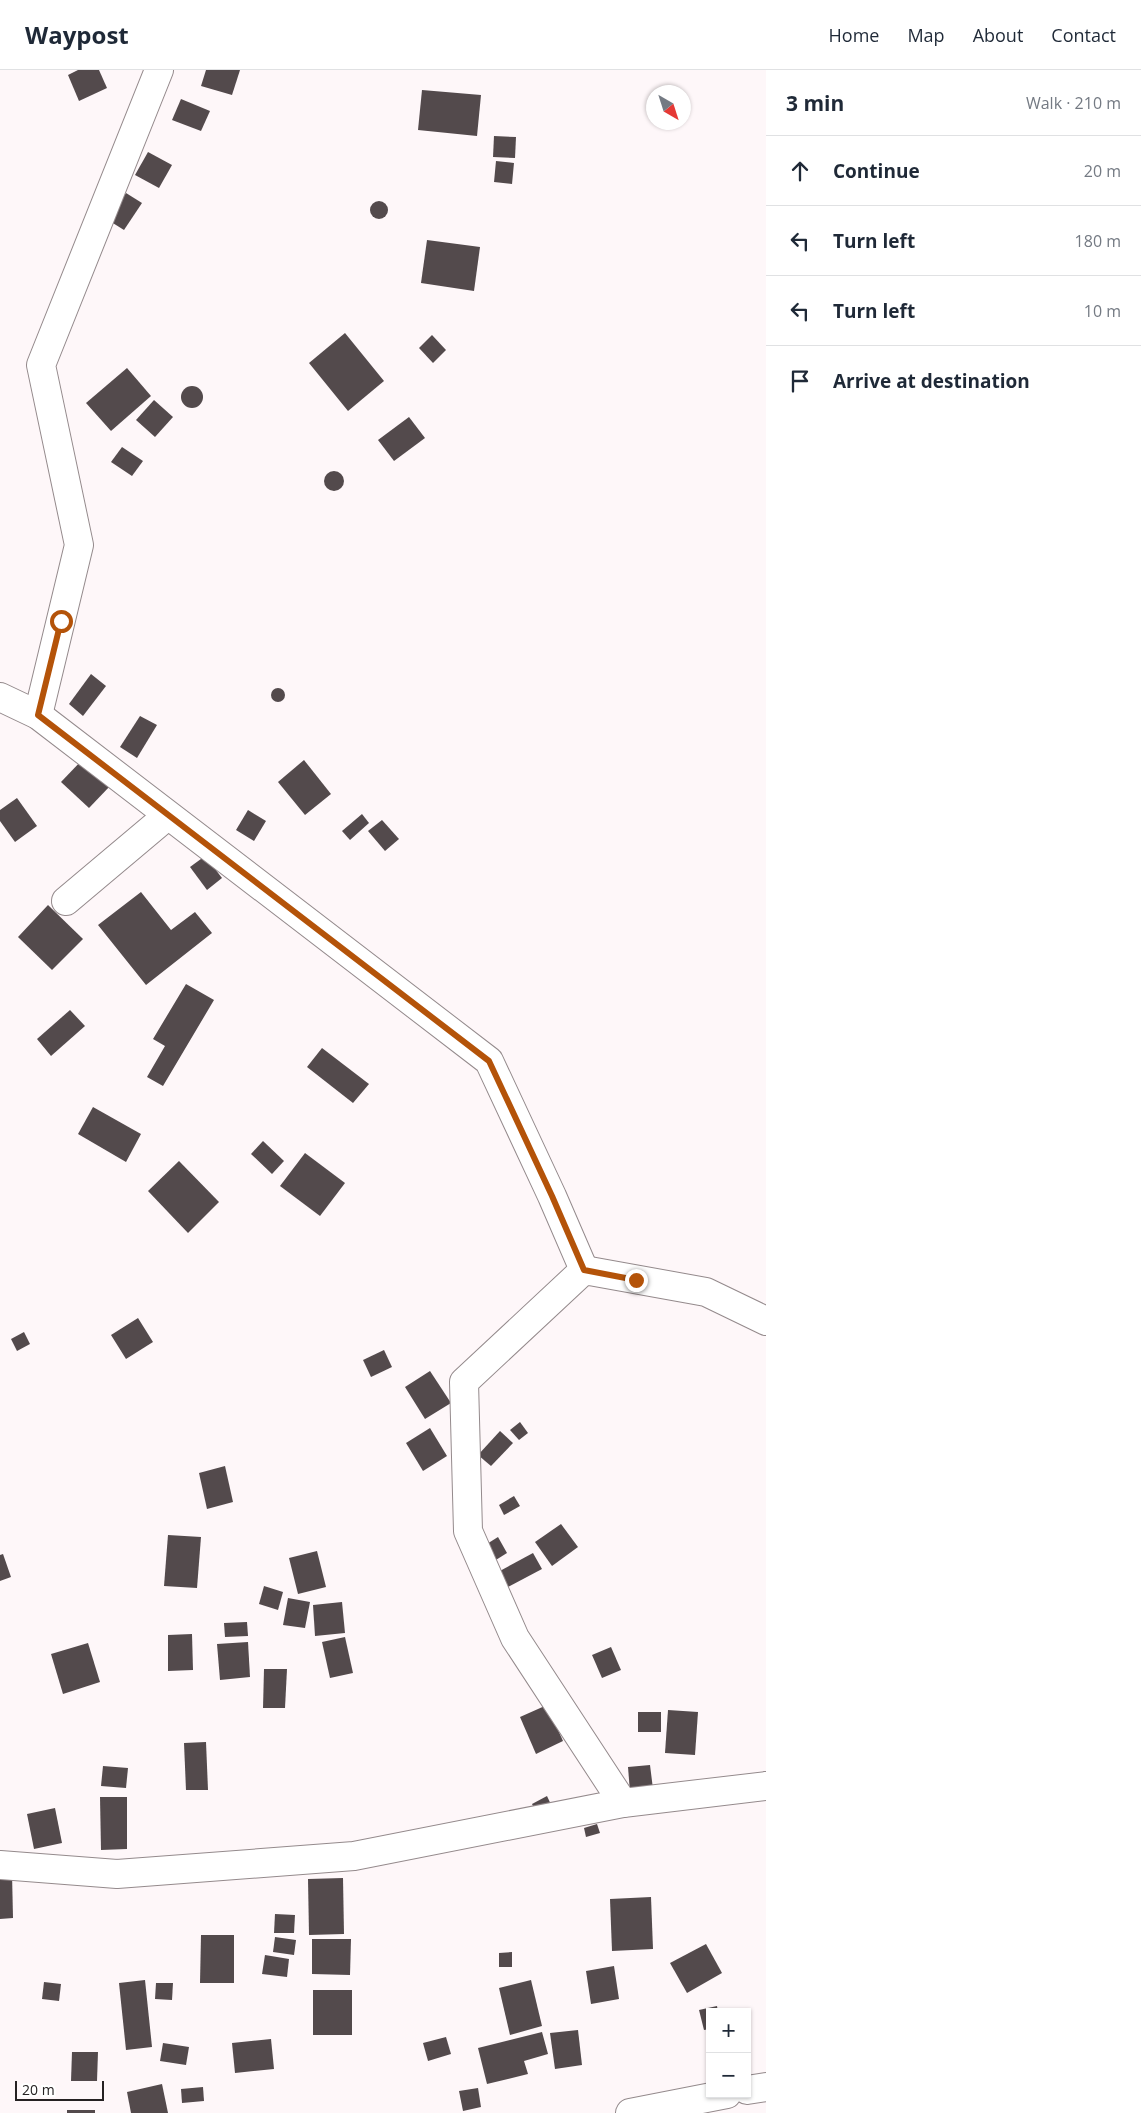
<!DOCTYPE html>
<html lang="en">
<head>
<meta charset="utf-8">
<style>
	body { margin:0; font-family:"Open Sans",sans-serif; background:#f6f6f7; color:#1f2937 }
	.controls { position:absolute; right:15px; bottom:15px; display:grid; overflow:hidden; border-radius:0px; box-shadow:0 1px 4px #0004 }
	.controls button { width:45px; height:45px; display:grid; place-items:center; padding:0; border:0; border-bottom:1px solid #e0e1e3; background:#fff; color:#1f2937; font:25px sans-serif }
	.compass { position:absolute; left:646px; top:15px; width:45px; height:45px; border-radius:50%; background:#fff; box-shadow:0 1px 4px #0004; rotate:141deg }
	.scale { position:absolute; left:15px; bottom:12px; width:89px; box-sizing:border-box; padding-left:5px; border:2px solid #252122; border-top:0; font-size:14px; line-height:18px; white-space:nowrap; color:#252122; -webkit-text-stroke:4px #fff; paint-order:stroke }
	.stop { position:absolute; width:15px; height:15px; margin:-11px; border:4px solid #b45309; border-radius:50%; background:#fff }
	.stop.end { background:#b45309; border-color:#fff; box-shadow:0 1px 5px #0008 }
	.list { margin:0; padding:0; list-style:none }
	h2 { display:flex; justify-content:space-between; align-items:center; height:65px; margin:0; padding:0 20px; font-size:21px }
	h2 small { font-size:16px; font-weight:400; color:#747a83 }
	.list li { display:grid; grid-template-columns:32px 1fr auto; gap:15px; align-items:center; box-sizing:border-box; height:70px; padding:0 20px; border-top:1px solid #e0e1e3 }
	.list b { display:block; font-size:19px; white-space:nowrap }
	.list em { font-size:16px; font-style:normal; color:#747a83 }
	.icon { flex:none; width:28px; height:28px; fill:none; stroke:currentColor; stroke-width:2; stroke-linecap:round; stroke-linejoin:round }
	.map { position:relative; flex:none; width:766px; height:2043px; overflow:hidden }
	header { display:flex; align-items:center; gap:30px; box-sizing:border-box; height:70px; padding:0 25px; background:#fff; border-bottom:1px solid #e0e1e3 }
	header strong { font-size:24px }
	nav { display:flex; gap:28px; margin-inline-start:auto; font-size:18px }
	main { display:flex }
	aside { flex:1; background:#fff }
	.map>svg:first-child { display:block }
	.building { fill:#534a4c }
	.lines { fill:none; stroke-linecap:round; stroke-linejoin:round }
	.street-casing { stroke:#948a8c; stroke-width:30 }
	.street { stroke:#fff; stroke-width:28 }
	.route { stroke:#b45309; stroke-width:6 }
</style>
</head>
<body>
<header>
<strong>Waypost</strong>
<nav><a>Home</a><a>Map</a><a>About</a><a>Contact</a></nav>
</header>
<main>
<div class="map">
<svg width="766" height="2043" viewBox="0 0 766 2043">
	<rect width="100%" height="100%" fill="#fef7f9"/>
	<g class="building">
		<polygon points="78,0 99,0 107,18 79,31 68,5"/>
		<polygon points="206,0 240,0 232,25 201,16"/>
		<polygon points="422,20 481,25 477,66 418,60"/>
		<polygon points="181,29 210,41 201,61 172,50"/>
		<polygon points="494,66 516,67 515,88 493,87"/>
		<polygon points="148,82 172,95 159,118 135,105"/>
		<polygon points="496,91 514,93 512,114 494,112"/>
		<polygon points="126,123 142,133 124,160 108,150"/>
		<circle cx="379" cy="140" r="9"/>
		<polygon points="427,170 480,177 474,221 421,213"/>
		<polygon points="345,263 384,311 348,341 309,293"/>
		<polygon points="432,265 446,280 433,293 419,278"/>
		<polygon points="127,298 151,326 111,361 86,333"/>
		<circle cx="192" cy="327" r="11"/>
		<polygon points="154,330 173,347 155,367 136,350"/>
		<polygon points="409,347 425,368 394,391 378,370"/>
		<polygon points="122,377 143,391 132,406 111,392"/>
		<circle cx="334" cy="411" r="10"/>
		<polygon points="91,604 106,616 83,646 69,634"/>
		<circle cx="278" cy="625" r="7"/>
		<polygon points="140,646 157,655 137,688 120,677"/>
		<polygon points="83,689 111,715 89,738 61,712"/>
		<polygon points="304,690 331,724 305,745 278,712"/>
		<polygon points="17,728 37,756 15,772 0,751 0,740"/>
		<polygon points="248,740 266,751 254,771 236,760"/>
		<polygon points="362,744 369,753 350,770 342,761"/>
		<polygon points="382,750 399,769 385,781 368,761"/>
		<polygon points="205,786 222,808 207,820 190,797"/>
		<polygon points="141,822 171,860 195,842 212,863 146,915 98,855"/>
		<polygon points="48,835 83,869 52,900 18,867"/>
		<polygon points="186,914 214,930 163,1016 147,1007 165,976 153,969"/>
		<polygon points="70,940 85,956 51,986 37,969"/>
		<polygon points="322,978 369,1014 353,1033 307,997"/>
		<polygon points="93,1037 141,1064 126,1092 78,1064"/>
		<polygon points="263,1071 284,1091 272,1104 251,1084"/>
		<polygon points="305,1083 345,1113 320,1146 280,1116"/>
		<polygon points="179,1091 219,1132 188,1163 148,1121"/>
		<polygon points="138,1248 153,1272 126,1289 111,1265"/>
		<polygon points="24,1262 30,1274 17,1281 11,1269"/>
		<polygon points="384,1280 392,1297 371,1307 363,1290"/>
		<polygon points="430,1301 451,1333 425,1349 405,1317"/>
		<polygon points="520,1352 528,1363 519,1370 510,1360"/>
		<polygon points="430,1358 447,1386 423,1401 406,1373"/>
		<polygon points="500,1361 513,1373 491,1396 478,1385"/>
		<polygon points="225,1396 233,1432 207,1439 199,1403"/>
		<polygon points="514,1426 520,1436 504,1445 499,1435"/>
		<polygon points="561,1454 578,1477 552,1496 535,1472"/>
		<polygon points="168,1465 201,1467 197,1518 164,1516"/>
		<polygon points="498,1467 507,1483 491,1493 482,1477"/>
		<polygon points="317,1481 326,1517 298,1524 289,1488"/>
		<polygon points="533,1483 542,1499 506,1518 498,1502"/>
		<polygon points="3,1484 11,1507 0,1511 0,1485"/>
		<polygon points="264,1516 283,1522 278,1540 259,1534"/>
		<polygon points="288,1528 310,1532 305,1558 283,1555"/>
		<polygon points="342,1532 345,1563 315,1566 313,1535"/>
		<polygon points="247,1552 248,1566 225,1567 224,1553"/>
		<polygon points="192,1564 193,1600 168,1601 168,1565"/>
		<polygon points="345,1567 353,1603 330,1608 322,1572"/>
		<polygon points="248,1572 250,1607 220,1610 217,1574"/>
		<polygon points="88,1573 100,1612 63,1624 51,1584"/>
		<polygon points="611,1577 621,1600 602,1608 592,1585"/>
		<polygon points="264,1599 287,1599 285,1638 263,1638"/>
		<polygon points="547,1635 563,1671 536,1684 520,1647"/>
		<polygon points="668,1640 698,1642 695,1685 665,1683"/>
		<rect x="638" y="1642" width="23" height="20"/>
		<polygon points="206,1672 208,1720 186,1720 184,1673"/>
		<polygon points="650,1695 653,1719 630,1722 628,1697"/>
		<polygon points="103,1696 128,1698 126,1718 101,1716"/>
		<polygon points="547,1726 554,1741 539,1748 532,1734"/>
		<polygon points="100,1727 127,1727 127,1779 101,1780"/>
		<polygon points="55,1738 62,1773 34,1779 27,1744"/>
		<polygon points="597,1754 600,1763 586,1767 584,1758"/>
		<polygon points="0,1803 12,1803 13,1848 0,1849"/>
		<polygon points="343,1808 344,1864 309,1865 308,1809"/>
		<polygon points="651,1827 653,1879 612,1881 610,1829"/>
		<polygon points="275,1844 295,1845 294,1863 274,1863"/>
		<polygon points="201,1865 234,1865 234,1913 200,1913"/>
		<polygon points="275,1867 296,1870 294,1885 273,1882"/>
		<polygon points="312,1869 351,1869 350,1905 312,1904"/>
		<polygon points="706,1874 722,1903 687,1923 670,1893"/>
		<polygon points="512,1882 512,1897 499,1897 499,1883"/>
		<polygon points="265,1885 289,1889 287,1907 262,1904"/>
		<polygon points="614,1896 619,1929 591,1934 586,1901"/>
		<polygon points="145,1910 152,1977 126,1980 119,1913"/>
		<polygon points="531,1910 542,1956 510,1965 499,1918"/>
		<polygon points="44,1912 61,1914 59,1931 42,1929"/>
		<polygon points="156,1913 173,1913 172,1930 155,1929"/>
		<rect x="313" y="1920" width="39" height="45"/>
		<polygon points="717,1936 718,1942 710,1942 710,1959 704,1960 699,1940"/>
		<polygon points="578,1960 582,1995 555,1999 550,1963"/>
		<polygon points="542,1962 548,1984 524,1991 528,2004 487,2014 478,1978"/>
		<polygon points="446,1967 451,1984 428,1991 423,1973"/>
		<polygon points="271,1969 274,1999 235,2003 232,1973"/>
		<polygon points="163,1973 189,1977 186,1995 160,1991"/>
		<polygon points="72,1982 98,1982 97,2011 71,2011"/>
		<polygon points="162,2014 168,2043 131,2043 127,2022"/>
		<polygon points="203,2017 204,2031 182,2033 181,2019"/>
		<polygon points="478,2018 481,2037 463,2041 459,2021"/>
		<rect x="67" y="2040" width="28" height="3"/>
	</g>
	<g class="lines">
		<g class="street-casing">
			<g id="street">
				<polyline points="0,627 38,645 489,991 552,1126 584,1200"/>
				<polyline points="38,645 79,475 41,295 159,0"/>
				<polyline points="66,831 167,746"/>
				<polyline points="623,1733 766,1716"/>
				<polyline points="0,1795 117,1804 354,1786 623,1733 515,1568 468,1461 464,1312 584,1200 706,1222 766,1251"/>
				<polyline points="747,2020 766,2017"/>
				<polyline points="630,2043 727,2024"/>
			</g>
		</g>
		<use href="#street" class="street"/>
	</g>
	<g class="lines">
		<polyline class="route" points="61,551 38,645 489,991 552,1126 584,1200 636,1210"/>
	</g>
</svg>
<div class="controls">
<button>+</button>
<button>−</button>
</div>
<svg class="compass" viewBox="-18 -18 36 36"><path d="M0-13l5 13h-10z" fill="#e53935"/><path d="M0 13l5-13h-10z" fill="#747a83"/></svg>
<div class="scale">20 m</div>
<div class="stop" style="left:61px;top:551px"></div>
<div class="stop end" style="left:636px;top:1210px"></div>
</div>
<aside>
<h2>3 min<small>Walk · 210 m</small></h2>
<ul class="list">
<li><svg class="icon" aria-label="ahead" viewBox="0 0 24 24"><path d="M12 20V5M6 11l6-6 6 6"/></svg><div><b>Continue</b></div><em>20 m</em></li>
<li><svg class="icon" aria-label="left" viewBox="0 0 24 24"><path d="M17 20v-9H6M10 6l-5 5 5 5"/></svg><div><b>Turn left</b></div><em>180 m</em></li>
<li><svg class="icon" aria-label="left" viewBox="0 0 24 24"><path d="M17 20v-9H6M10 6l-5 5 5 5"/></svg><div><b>Turn left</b></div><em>10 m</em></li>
<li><svg class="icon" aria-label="arrive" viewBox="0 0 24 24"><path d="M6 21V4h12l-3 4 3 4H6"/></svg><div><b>Arrive at destination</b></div></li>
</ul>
</aside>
</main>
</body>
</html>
